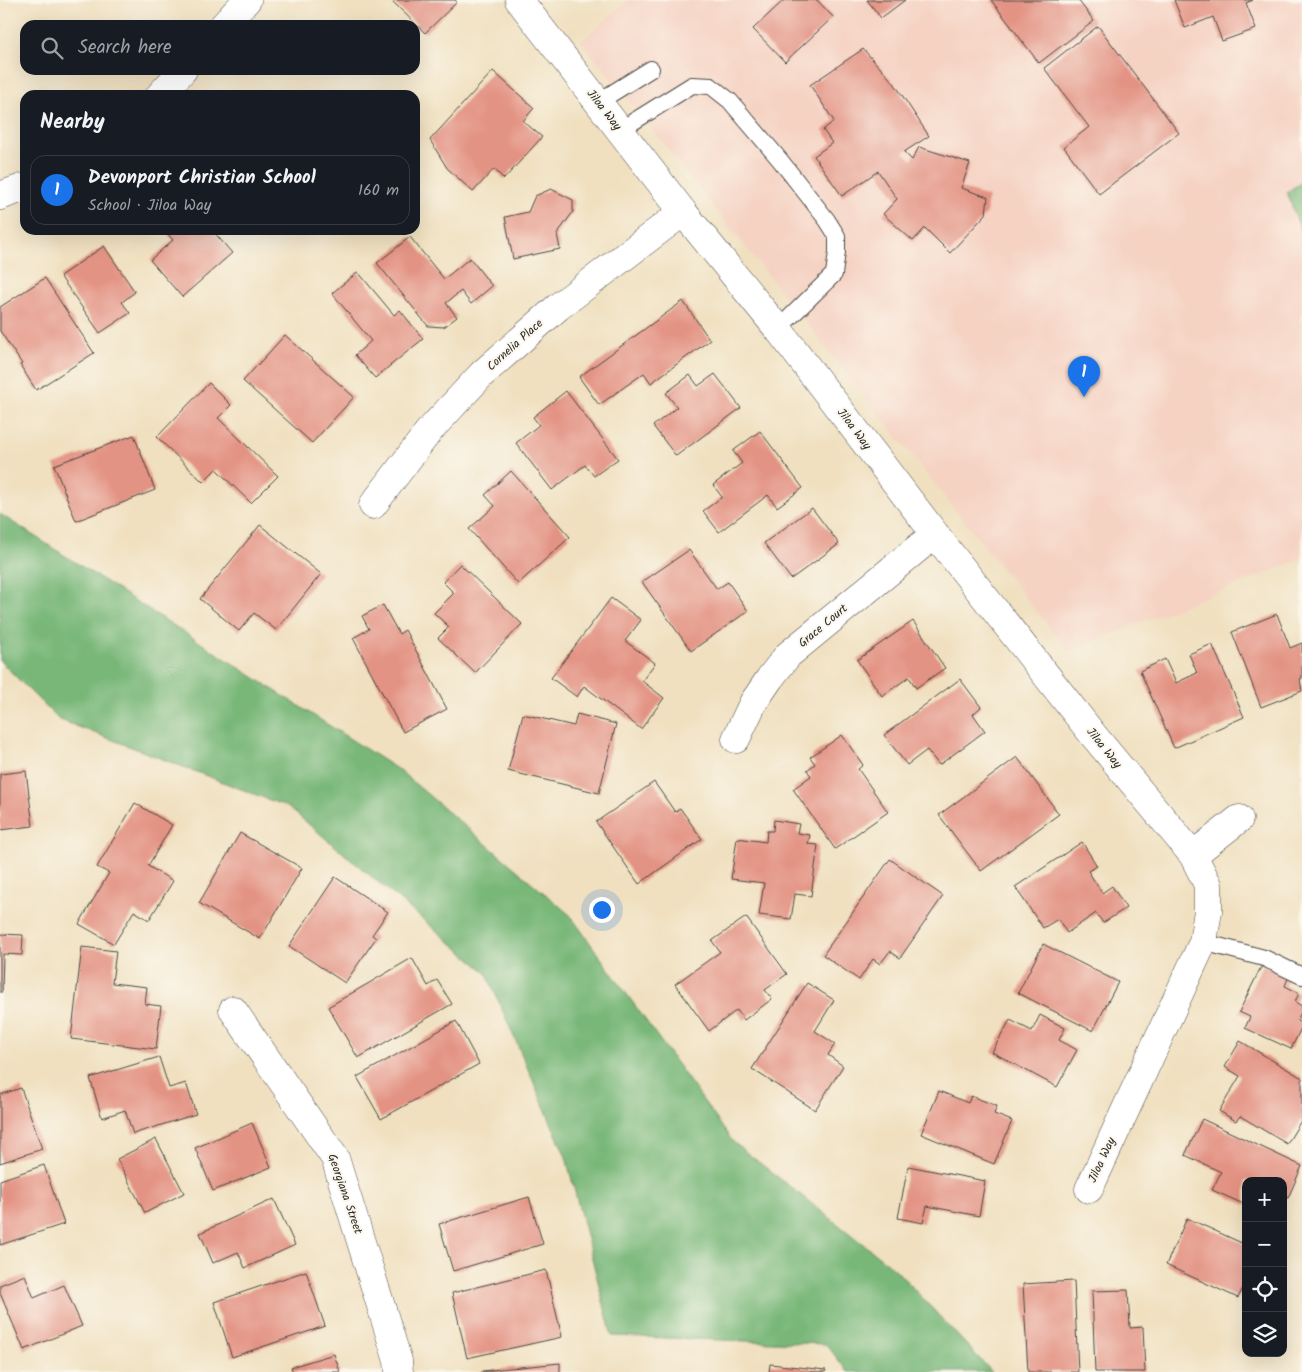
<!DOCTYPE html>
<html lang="en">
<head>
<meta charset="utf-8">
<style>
	body { margin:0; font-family:Kalam,sans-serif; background:#242831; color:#f1f3f6 }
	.controls { position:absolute; right:15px; bottom:15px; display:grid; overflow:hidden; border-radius:10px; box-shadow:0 5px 20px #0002 }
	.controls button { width:45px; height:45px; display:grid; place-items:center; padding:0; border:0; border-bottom:1px solid #363941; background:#171b24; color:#f1f3f6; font:25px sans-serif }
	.you { position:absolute; left:601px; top:909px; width:18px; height:18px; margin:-12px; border:4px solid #fff; border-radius:50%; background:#1a73e8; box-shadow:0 0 0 8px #1a73e833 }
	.badge { display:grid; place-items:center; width:32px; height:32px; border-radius:50%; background:#1a73e8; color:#fff; font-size:16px; font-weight:700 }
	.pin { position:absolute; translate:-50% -41px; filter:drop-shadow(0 1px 2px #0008) }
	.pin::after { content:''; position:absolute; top:26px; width:18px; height:15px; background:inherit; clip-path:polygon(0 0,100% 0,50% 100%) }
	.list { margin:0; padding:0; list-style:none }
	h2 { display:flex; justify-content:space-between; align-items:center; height:65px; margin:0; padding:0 20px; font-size:21px }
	h2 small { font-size:16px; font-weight:400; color:#9ea1a6 }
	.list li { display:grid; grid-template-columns:32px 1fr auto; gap:15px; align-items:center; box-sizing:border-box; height:70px; margin:0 10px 10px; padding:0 10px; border:1px solid #363941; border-radius:15px }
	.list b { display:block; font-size:19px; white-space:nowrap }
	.list p { margin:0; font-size:16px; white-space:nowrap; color:#9ea1a6 }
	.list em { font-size:16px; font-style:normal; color:#9ea1a6 }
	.icon { flex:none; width:28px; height:28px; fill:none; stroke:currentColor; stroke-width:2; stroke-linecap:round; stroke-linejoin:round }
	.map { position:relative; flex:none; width:1302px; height:1372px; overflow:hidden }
	.search { position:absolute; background:#171b24; box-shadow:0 5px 20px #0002; left:20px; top:20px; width:400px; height:55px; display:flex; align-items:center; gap:12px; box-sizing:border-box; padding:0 18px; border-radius:15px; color:#9ea1a6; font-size:19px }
	.panel { position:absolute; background:#171b24; box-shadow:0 5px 20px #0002; left:20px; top:90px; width:400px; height:145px; border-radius:15px }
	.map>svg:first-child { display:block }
	.built { fill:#f5d2c2 }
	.forest { fill:#78b778; stroke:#527152 }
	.building { fill:#e39383 }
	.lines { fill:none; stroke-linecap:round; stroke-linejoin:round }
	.lane-casing { stroke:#494641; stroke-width:18 }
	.street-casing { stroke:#494641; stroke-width:29 }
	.lane { stroke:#fff; stroke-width:16 }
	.street { stroke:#fff; stroke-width:28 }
	.labels { text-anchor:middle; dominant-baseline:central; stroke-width:4; stroke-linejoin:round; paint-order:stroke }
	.street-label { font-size:12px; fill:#2b2b2b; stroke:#fbf7ec }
</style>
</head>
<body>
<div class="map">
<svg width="1302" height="1372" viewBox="0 0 1302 1372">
	<rect width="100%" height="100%" fill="#fbf7ec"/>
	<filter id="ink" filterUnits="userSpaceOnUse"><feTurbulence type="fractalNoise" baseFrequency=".02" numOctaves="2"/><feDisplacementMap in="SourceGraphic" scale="10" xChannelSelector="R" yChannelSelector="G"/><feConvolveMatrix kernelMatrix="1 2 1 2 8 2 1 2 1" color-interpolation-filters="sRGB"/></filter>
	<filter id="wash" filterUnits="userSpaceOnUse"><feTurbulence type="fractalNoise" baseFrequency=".0096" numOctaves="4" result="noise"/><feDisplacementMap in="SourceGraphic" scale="20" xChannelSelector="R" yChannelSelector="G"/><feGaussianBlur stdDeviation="1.12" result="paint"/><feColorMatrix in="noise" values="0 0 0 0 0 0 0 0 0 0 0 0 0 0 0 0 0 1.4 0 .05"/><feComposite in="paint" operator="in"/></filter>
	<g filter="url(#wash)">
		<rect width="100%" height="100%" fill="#f0e0c0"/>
		<polygon class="built" points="628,0 1302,0 1302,182 1287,193 1302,234 1302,559 1068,651 581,41"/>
		<g class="forest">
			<polygon points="1302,182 1302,234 1287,192"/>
			<polygon points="0,514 400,771 570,915 733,1142 895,1269 992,1372 848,1372 826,1344 612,1336 566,1157 486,972 288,807 58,719 0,661"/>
		</g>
		<g id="blocks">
			<g class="building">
				<polygon points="391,0 455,0 457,2 425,33"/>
				<polygon points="784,0 817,0 833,17 785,62 753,29"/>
				<polygon points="867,0 905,0 881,18"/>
				<polygon points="991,0 1078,0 1094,21 1039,63"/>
				<polygon points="1174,0 1253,0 1246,3 1256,29 1222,41 1213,17 1185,28"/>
				<polygon points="1098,26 1179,133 1099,194 1064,147 1089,127 1044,68"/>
				<polygon points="863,49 894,83 929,136 904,152 912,160 919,147 970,163 961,188 988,197 986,214 950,253 925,228 913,241 883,214 897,199 878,171 842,196 814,156 832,143 823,130 834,121 810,85"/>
				<polygon points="493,71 534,108 523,121 542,137 504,179 494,169 473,192 447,168 430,140"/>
				<polygon points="551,189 573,200 573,212 557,234 560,249 513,259 505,217 528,212 535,196"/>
				<polygon points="164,230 212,230 232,253 182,297 150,260 173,240"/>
				<polygon points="410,237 444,279 470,258 492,286 471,304 461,291 446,303 457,317 444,327 428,326 377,263"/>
				<polygon points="104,246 135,292 122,302 130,313 100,333 60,276"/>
				<polygon points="358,272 394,315 400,310 423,339 375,378 355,355 371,341 332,293"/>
				<polygon points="45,278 94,353 36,390 20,365 22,364 0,331 0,307"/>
				<polygon points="683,301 710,340 651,383 644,373 599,405 579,377"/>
				<polygon points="285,335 354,397 312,443 243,381"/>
				<polygon points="715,374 741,408 676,456 653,426 677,407 666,393 690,375 698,386"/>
				<polygon points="209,383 231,405 218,418 278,476 251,503 216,469 203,482 157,437"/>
				<polygon points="566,391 618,459 594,476 585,465 552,490 516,443 539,425 533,417"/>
				<polygon points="760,431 803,488 777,507 768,495 719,532 703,511 722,497 713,485 742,463 733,451"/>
				<polygon points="134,435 155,490 76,521 54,465"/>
				<polygon points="511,471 570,537 518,584 469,529 495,506 485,495"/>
				<polygon points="812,508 839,544 791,579 764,543"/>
				<polygon points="260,525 321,574 276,630 254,613 239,631 200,599"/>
				<polygon points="689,550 717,589 728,582 748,611 691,651 642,582"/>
				<polygon points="460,564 522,624 475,673 438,638 449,627 434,613 454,593 443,582"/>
				<polygon points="611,598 641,620 625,641 655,663 642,681 664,698 641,729 584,686 577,697 551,678"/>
				<polygon points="383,605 399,634 405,630 447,709 403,732 353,638 369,629 362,616"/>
				<polygon points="1277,614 1290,648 1302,643 1302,678 1300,679 1302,691 1261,707 1232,632"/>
				<polygon points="913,621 945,668 916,688 909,677 882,696 857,660"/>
				<polygon points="1212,644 1244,717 1174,748 1140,671 1165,659 1176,683 1197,673 1189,654"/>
				<polygon points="960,679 981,707 973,714 985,731 939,765 927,750 907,765 884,735"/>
				<polygon points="523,714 574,726 577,714 616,724 599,793 508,771"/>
				<polygon points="842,735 863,765 858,769 888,812 835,849 793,789 811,776 807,770 815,764 810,757"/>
				<polygon points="1017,757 1059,814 981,871 939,815"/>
				<polygon points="26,771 33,826 0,830 0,774"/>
				<polygon points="654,782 675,812 680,808 702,839 639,884 596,822"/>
				<polygon points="135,803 172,825 148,866 173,881 149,920 134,911 114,944 79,924 109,873 97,867"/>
				<polygon points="774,820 799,824 797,833 810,835 808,844 818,845 811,896 795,894 791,919 759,915 764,883 731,879 737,838 766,842 767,831 773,831"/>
				<polygon points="240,833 302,868 260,939 199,903"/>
				<polygon points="1082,842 1097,866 1088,871 1102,893 1112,886 1126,908 1103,923 1096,913 1067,933 1058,919 1043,928 1015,887"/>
				<polygon points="890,859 943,896 900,958 890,951 880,964 873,959 859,980 823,955"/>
				<polygon points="335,877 388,912 372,935 376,938 345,983 289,946"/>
				<polygon points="746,917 787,974 765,990 772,999 744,1020 737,1010 709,1031 675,984 720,952 712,941"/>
				<polygon points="0,934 23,935 22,955 3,954 2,992 0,992"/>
				<polygon points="1043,944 1118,982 1093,1031 1018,993"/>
				<polygon points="82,947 116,951 112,983 147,987 145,1004 161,1006 156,1049 71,1039"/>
				<polygon points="412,958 428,986 437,980 452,1004 358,1058 328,1007"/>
				<polygon points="1262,965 1288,978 1285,986 1299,993 1295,1002 1302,1006 1302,1011 1297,1021 1302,1024 1302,1026 1291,1049 1245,1028 1250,1017 1239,1012"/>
				<polygon points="807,983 834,1000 815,1031 835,1044 828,1055 843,1066 815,1110 752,1069"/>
				<polygon points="1040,1015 1065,1028 1059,1040 1077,1050 1057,1087 992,1052 1010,1020 1032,1031"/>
				<polygon points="456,1021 479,1064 381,1119 357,1077"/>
				<polygon points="1240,1041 1302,1078 1302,1119 1287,1144 1240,1116 1236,1121 1219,1111 1240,1076 1225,1067"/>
				<polygon points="159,1057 169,1088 186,1083 196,1114 133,1134 125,1110 102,1118 90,1078"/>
				<polygon points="21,1088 42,1149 0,1163 0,1095"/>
				<polygon points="939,1091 968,1103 971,1096 997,1106 994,1114 1012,1121 994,1164 921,1134"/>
				<polygon points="1202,1119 1302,1166 1288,1198 1283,1196 1283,1181 1246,1181 1246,1205 1212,1190 1221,1172 1185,1155"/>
				<polygon points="252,1123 271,1167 213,1191 195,1148"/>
				<polygon points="156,1139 184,1193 145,1213 117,1159"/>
				<polygon points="44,1165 64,1224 0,1245 0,1180"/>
				<polygon points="908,1166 985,1181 979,1216 927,1206 923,1223 898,1218"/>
				<polygon points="529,1197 543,1244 453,1271 439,1224"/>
				<polygon points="274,1199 295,1245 245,1268 238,1252 213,1263 200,1233"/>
				<polygon points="1187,1218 1246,1245 1246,1282 1238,1298 1166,1265"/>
				<polygon points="546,1270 562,1337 467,1358 452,1293"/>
				<polygon points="306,1271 325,1326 232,1357 214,1302"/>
				<polygon points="25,1275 34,1298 64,1285 82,1326 24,1350 0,1293 0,1285"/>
				<polygon points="1074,1281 1078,1372 1028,1372 1023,1284"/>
				<polygon points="1128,1290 1130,1328 1143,1327 1145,1372 1095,1372 1092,1291"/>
				<polygon points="334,1354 340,1372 293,1372 291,1367"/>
				<polygon points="560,1363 560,1372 482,1372 482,1371"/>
				<polygon points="770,1364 826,1370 825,1372 769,1372"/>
			</g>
		</g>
	</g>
	<g filter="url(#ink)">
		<use href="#blocks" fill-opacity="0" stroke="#494641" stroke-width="1"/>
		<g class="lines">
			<g class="lane-casing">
				<g id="lane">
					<polyline points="598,102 651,69"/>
					<polyline points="620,130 692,85 711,86 730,101 780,160 827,220 837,236 837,252 834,274 778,329"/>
					<polyline points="1203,942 1264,958 1302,976"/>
				</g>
			</g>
			<g class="street-casing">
				<g id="street">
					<polyline points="519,0 683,212 778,329 935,534 1094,736 1193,855 1208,885 1208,911 1203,942 1089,1189"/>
					<polyline points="224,25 247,0"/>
					<polyline points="160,95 183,70"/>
					<polyline points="0,196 25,187"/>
					<polyline points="373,505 429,431 482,374 558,307 683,212"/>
					<polyline points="736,739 753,703 770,678 788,655 935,534"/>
					<polyline points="1193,855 1239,819"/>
					<polyline points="233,1010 335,1158 398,1361 399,1372"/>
				</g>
			</g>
			<use href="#lane" class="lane"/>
			<use href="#street" class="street"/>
		</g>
	</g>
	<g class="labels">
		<g class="street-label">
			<text transform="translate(604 110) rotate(52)">Jiloa Way</text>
			<text transform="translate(515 345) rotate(-42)">Cornelia Place</text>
			<text transform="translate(854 429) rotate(53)">Jiloa Way</text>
			<text transform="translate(823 626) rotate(-40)">Grace Court</text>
			<text transform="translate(1104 748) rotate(51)">Jiloa Way</text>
			<text transform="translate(1102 1160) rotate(-65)">Jiloa Way</text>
			<text transform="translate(345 1194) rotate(71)">Georgiana Street</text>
		</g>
	</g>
</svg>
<div class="controls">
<button>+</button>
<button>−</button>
<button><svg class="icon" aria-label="locate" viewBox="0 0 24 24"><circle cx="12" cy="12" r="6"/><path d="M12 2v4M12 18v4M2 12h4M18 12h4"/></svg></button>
<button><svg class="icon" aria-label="layers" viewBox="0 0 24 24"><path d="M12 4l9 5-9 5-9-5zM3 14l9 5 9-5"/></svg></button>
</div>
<div class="you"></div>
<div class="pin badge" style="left:1084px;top:397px">1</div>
<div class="search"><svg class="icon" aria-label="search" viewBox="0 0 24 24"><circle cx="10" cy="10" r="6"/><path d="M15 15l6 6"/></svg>Search here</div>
<section class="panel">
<h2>Nearby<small></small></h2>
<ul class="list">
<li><span class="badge">1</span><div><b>Devonport Christian School</b><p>School · Jiloa Way</p></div><em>160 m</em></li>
</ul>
</section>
</div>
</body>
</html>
